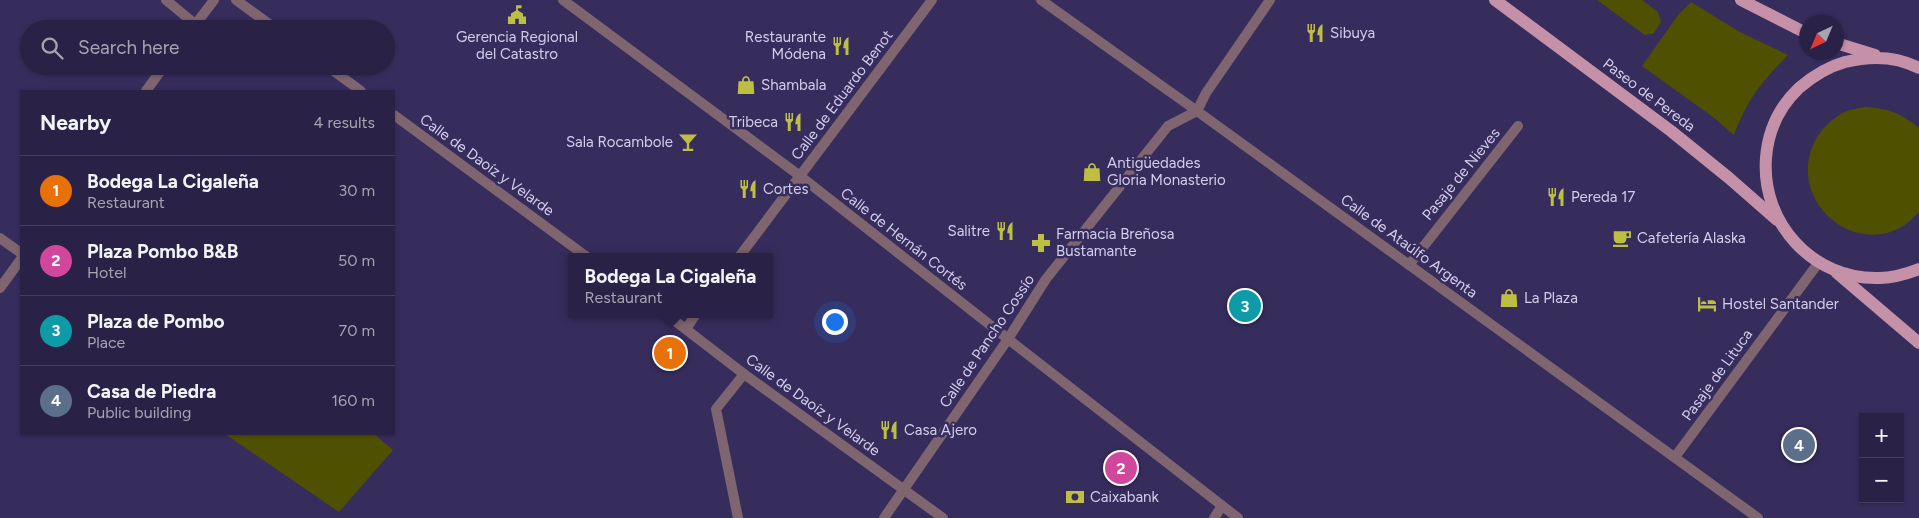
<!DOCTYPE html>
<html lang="en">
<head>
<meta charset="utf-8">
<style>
	body { margin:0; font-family:Figtree,sans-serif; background:#312a4d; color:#f1f3f6 }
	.controls { position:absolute; right:15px; bottom:15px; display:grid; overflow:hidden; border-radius:0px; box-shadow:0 1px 4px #0004 }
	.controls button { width:45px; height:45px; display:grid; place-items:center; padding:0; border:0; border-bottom:1px solid #453f5f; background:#292246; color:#f1f3f6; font:25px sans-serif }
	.compass { position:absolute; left:1799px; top:15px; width:45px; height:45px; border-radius:50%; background:#292246; box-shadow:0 1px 4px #0004; rotate:224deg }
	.you { position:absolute; left:834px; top:321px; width:18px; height:18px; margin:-12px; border:4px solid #fff; border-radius:50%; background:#1a73e8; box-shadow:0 0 0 8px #1a73e833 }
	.badge { display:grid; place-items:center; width:32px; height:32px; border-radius:50%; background:#8abfa5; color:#fff; font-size:16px; font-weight:700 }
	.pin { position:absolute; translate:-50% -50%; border:2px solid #fff; box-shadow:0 1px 5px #0006 }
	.popup { position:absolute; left:568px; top:253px; width:205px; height:65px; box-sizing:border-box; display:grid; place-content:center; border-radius:0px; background:#292246; filter:drop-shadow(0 1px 4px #0005); font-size:16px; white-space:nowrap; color:#a5a4b3 }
	.popup b { font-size:19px; color:#f1f3f6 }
	.popup::after { content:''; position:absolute; left:50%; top:100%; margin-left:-10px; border:10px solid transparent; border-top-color:#292246 }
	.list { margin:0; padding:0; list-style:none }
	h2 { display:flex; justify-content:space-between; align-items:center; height:65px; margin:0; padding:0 20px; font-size:21px }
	h2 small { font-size:16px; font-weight:400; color:#a5a4b3 }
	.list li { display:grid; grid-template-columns:32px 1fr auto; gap:15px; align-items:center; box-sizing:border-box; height:70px; padding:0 20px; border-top:1px solid #453f5f }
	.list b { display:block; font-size:19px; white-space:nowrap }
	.list p { margin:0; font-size:16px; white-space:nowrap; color:#a5a4b3 }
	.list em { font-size:16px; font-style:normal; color:#a5a4b3 }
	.icon { flex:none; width:28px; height:28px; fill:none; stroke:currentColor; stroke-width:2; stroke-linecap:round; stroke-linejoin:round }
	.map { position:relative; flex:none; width:1919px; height:518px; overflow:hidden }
	.search { position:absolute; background:#292246; box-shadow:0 1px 4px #0004; left:20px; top:20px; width:375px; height:55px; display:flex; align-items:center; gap:12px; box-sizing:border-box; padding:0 18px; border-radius:28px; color:#a5a4b3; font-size:19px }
	.panel { position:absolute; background:#292246; box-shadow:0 1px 4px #0004; left:20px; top:90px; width:375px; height:345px; border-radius:0px }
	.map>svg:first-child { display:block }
	.green { fill:#505001 }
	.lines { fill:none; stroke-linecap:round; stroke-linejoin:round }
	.pedestrian { stroke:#7f6570; stroke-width:10 }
	.minor { stroke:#7f6570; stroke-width:10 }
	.primary { stroke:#c591a8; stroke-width:12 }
	.labels { text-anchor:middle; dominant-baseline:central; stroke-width:5; stroke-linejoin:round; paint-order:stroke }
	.poi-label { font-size:15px; fill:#d1ceec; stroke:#372d5d; text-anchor:start }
	.street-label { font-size:15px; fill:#d1ceec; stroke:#372d5d }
</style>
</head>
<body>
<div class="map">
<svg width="1919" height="518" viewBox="0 0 1919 518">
	<rect width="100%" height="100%" fill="#372d5d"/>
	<g class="green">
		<polygon points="1597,0 1642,0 1658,12 1661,22 1654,33 1645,35"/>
		<path d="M 1691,2 L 1738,31 L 1788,55 C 1761,83 1748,98 1734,135 L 1713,117 L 1642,66 L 1678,15 Z"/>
		<path d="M 1866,107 C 1890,109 1901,113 1919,128 L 1919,212 C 1915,216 1910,221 1905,225 C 1853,258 1789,201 1813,145 C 1819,131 1832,117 1847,111 C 1853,109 1860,108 1866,107 Z"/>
		<polygon points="225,434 374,434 393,450 339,512"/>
	</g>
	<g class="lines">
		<g class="pedestrian">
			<polyline points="1197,111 1168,126 1046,279 1008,339 1238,518"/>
			<polyline points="1409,265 1518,126"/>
			<polyline points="1675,457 1819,262"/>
			<polyline points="738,518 716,409 744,374"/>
			<polyline points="1214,518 1222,506"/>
		</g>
		<g class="minor">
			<polyline points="166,0 195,24"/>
			<polyline points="236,0 276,29"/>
			<polyline points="563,0 800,176 1008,339 884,518"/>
			<polyline points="1041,0 1197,111 1758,518"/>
			<polyline points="192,29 214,0"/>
			<polyline points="327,66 361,91"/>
			<polyline points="146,91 164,66"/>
			<polyline points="1197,111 1206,93 1270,0"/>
			<polyline points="394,115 587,257"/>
			<polyline points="0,238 21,253"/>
			<polyline points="739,257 932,0"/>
			<polyline points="0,288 21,259"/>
			<polyline points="666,314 744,374 943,518"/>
			<polyline points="686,329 696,314"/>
		</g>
		<g class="primary">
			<polyline points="1495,0 1671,131 1729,178 1777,220"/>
			<polyline points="1741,0 1806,33"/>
			<polyline points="1836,43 1875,55"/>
			<path d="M 1919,68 C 1896,56 1869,56 1845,62 C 1827,67 1813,76 1799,88 C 1779,107 1768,131 1766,158 C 1761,223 1813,280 1879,278 C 1893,278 1906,274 1919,269"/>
			<polyline points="1837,273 1919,343"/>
		</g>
	</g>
	<defs>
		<g id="civic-bare" transform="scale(1.5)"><path d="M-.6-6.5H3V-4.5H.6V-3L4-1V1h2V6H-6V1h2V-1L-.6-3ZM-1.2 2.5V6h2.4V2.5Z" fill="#bdbf43" stroke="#372d5d" stroke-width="2.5" paint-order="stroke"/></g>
		<g id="restaurant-bare" transform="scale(1.5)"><path d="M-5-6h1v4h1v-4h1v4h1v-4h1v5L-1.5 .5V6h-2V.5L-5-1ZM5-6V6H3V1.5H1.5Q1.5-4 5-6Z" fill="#bdbf43" stroke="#372d5d" stroke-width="2.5" paint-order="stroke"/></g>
		<g id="shop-bare" transform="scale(1.5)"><path d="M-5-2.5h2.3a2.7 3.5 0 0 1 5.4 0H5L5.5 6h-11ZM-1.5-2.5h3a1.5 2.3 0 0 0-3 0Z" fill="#bdbf43" stroke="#372d5d" stroke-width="2.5" paint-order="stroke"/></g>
		<g id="bar-bare" transform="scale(1.5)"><path d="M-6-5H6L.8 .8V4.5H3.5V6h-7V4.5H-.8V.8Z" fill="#bdbf43" stroke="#372d5d" stroke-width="2.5" paint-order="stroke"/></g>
		<g id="cafe-bare" transform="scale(1.5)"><path d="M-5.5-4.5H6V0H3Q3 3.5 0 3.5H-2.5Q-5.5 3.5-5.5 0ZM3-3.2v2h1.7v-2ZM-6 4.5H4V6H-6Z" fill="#bdbf43" stroke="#372d5d" stroke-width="2.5" paint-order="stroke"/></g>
		<g id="pharmacy-bare" transform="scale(1.5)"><path d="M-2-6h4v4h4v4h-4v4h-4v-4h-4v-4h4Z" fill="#bdbf43" stroke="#372d5d" stroke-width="2.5" paint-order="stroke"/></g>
		<g id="hotel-bare" transform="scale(1.5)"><path d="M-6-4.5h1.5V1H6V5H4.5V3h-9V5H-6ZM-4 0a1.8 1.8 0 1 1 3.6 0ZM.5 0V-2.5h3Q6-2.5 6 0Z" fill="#bdbf43" stroke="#372d5d" stroke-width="2.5" paint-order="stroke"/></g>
		<g id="bank-bare" transform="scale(1.5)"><path d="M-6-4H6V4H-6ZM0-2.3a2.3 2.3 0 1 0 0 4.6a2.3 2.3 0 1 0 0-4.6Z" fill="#bdbf43" stroke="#372d5d" stroke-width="2.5" paint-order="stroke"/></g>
	</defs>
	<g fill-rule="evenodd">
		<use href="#civic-bare" x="517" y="15"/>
		<use href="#restaurant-bare" x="1315" y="33"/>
		<use href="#restaurant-bare" x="841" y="46"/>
		<use href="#shop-bare" x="746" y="85"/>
		<use href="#restaurant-bare" x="793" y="122"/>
		<use href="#bar-bare" x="688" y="142"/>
		<use href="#shop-bare" x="1092" y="172"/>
		<use href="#restaurant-bare" x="748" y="189"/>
		<use href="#restaurant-bare" x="1556" y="197"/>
		<use href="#restaurant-bare" x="1005" y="231"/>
		<use href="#cafe-bare" x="1622" y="238"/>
		<use href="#pharmacy-bare" x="1041" y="243"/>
		<use href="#shop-bare" x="1509" y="298"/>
		<use href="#hotel-bare" x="1707" y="304"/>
		<use href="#restaurant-bare" x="889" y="430"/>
		<use href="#bank-bare" x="1075" y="497"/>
	</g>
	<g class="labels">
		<g class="poi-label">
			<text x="1330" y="33">Sibuya</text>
			<text x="517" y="37" text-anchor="middle">Gerencia Regional<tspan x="517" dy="17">del Catastro</tspan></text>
			<text x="826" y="37" text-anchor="end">Restaurante<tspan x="826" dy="17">Módena</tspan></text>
			<text x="761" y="85">Shambala</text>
			<text x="778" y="122" text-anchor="end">Tribeca</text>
			<text x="673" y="142" text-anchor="end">Sala Rocambole</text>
			<text x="1107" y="163">Antigüedades<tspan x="1107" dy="17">Gloria Monasterio</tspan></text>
			<text x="763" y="189">Cortes</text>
			<text x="1571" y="197">Pereda 17</text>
			<text x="990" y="231" text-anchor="end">Salitre</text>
			<text x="1056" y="234">Farmacia Breñosa<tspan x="1056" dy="17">Bustamante</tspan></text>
			<text x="1637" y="238">Cafetería Alaska</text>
			<text x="1524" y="298">La Plaza</text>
			<text x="1722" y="304">Hostel Santander</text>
			<text x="904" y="430">Casa Ajero</text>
			<text x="1090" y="497">Caixabank</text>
		</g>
		<g class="street-label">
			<text transform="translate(842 95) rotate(-53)">Calle de Eduardo Benot</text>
			<text transform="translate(1649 95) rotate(37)">Paseo de Pereda</text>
			<text transform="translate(487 165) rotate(36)">Calle de Daoíz y Velarde</text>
			<text transform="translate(1461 174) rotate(-51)">Pasaje de Nieves</text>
			<text transform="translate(904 239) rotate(38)">Calle de Hernán Cortés</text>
			<text transform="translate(1409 246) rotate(36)">Calle de Ataúlfo Argenta</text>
			<text transform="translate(987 341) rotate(-56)">Calle de Pancho Cossío</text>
			<text transform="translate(1717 375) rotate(-54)">Pasaje de Lituca</text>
			<text transform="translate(813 405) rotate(36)">Calle de Daoíz y Velarde</text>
		</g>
	</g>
</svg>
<div class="controls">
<button>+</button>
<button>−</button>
</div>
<svg class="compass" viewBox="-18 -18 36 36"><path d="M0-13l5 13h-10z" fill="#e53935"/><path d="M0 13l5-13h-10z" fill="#a5a4b3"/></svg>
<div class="you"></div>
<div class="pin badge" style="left:670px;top:353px;background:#e8710a">1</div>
<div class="popup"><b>Bodega La Cigaleña</b>Restaurant</div>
<div class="pin badge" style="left:1121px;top:468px;background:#d1479c">2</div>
<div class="pin badge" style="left:1245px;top:306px;background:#0f9aa8">3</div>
<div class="pin badge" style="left:1799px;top:445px;background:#5c6f8a">4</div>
<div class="search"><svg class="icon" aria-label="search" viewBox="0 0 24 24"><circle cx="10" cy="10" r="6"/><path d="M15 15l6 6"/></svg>Search here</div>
<section class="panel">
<h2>Nearby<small>4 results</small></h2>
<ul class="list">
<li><span class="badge" style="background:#e8710a">1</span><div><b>Bodega La Cigaleña</b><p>Restaurant</p></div><em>30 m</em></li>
<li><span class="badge" style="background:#d1479c">2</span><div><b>Plaza Pombo B&amp;B</b><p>Hotel</p></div><em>50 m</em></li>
<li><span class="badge" style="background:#0f9aa8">3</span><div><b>Plaza de Pombo</b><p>Place</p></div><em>70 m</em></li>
<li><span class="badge" style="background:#5c6f8a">4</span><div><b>Casa de Piedra</b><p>Public building</p></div><em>160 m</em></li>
</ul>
</section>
</div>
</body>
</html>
